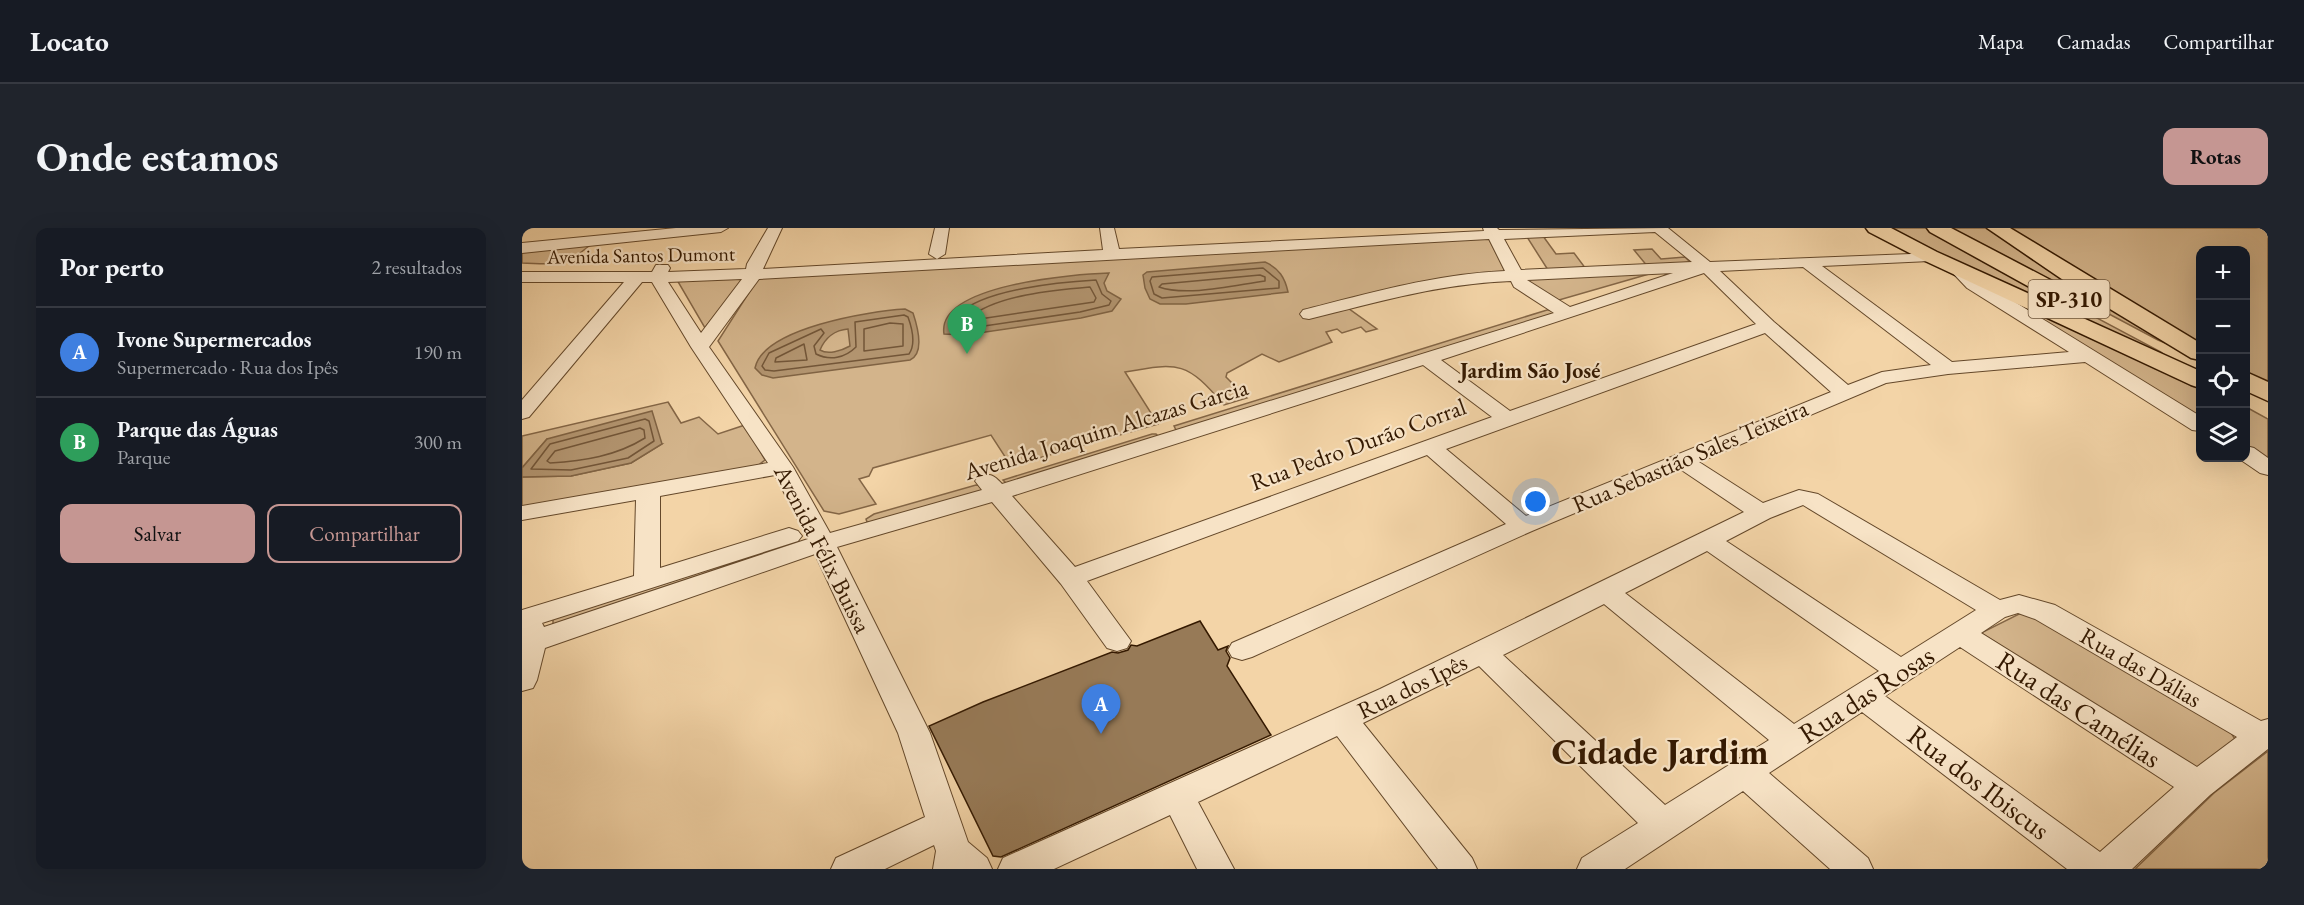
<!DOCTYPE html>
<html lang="pt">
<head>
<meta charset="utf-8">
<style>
	body { margin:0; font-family:"EB Garamond",serif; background:#20242c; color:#f1f3f6 }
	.controls { position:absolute; right:18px; top:18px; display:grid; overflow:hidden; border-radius:12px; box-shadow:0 6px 24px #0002 }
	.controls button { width:54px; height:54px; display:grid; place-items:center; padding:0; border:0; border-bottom:2px solid #363941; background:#171b24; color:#f1f3f6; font:30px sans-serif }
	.you { position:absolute; left:1014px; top:274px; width:21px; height:21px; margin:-15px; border:4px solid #fff; border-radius:50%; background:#1a73e8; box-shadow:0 0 0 9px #1a73e833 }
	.badge { display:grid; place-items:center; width:39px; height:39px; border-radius:50%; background:#c59692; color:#fff; font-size:20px; font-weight:700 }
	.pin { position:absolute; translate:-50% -50px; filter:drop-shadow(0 2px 3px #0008) }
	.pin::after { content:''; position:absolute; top:32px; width:21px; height:18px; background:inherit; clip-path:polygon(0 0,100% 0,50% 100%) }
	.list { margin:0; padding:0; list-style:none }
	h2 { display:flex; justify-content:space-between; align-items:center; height:78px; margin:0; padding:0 24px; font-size:26px }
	h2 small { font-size:20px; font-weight:400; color:#9ea1a6 }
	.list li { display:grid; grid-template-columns:39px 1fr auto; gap:18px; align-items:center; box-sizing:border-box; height:90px; padding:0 24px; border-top:2px solid #363941 }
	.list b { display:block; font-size:22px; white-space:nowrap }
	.list p { margin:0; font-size:20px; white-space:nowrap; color:#9ea1a6 }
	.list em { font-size:20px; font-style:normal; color:#9ea1a6 }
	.actions { display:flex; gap:12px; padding:18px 24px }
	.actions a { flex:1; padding:14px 0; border:2px solid #c59692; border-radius:12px; text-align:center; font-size:21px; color:#c59692 }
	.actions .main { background:#c59692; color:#111 }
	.icon { flex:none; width:33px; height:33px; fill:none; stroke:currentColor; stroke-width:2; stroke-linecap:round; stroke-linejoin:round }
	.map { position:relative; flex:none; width:1746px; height:641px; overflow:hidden; border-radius:12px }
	header { display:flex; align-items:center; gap:36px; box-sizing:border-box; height:84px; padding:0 30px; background:#171b24; border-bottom:2px solid #363941 }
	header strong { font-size:28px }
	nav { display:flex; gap:33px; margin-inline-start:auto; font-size:21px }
	.intro { display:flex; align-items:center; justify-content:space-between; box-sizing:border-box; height:144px; padding:0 36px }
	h1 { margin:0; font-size:42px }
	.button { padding:15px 27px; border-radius:12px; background:#c59692; color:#111; font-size:21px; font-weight:700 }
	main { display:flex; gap:36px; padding:0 36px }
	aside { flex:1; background:#171b24; border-radius:12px; box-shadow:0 6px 24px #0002 }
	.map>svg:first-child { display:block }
	.green { fill:#d3b48b; stroke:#846646; stroke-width:1.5 }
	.water { fill:#b2946f; stroke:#806343; stroke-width:1.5; fill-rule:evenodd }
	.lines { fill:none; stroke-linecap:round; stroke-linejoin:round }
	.shore { stroke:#735638; stroke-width:1.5 }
	.building { fill:#977a57; stroke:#341901; stroke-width:1.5 }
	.minor-casing { stroke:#64482a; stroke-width:2 }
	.major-casing { stroke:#341901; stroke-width:3 }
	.minor { fill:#f7e3c6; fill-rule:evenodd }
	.major { fill:#f3d4a7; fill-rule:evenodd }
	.labels { text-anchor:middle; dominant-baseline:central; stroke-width:4.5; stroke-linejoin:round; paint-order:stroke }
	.far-street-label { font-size:20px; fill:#341901; stroke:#f7e3c6 }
	.shield { fill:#f7e3c6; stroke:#6e563c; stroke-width:1.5 }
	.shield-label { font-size:22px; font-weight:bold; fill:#341901 }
	.far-neighbourhood-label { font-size:22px; font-weight:bold; fill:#341901; stroke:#f7e3c6 }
	.street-label { font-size:24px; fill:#341901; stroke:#f7e3c6 }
	.near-street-label { font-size:28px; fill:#341901; stroke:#f7e3c6 }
	.near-district-label { font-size:36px; font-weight:bold; fill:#341901; stroke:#f7e3c6 }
</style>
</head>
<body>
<header>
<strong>Locato</strong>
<nav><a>Mapa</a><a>Camadas</a><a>Compartilhar</a></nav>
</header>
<div class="intro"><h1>Onde estamos</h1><a class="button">Rotas</a></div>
<main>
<aside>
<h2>Por perto<small>2 resultados</small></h2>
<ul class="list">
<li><span class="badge" style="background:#3f7fe0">A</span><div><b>Ivone Supermercados</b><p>Supermercado · Rua dos Ipês</p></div><em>190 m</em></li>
<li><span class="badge" style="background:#2e9e5b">B</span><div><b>Parque das Águas</b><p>Parque</p></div><em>300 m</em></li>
</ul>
<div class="actions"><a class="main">Salvar</a><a>Compartilhar</a></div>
</aside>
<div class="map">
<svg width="1746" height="641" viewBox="0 0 1746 641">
	<rect width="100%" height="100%" fill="#f3d4a7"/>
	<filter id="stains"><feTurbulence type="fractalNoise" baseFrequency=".00333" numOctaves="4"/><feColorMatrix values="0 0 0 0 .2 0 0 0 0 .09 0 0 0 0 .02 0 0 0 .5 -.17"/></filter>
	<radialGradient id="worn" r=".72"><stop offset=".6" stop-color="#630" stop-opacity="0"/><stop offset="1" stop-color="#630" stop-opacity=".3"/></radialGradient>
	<g class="green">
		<polygon points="1362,0 1406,0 1639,124 1646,130"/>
		<polygon points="1425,0 1471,0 1648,117 1636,112"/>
		<polygon points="1480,0 1746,0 1746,161 1724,148 1724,22 1678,22 1678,122 1563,54"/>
		<polygon points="1021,8 1034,26 1052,25 1064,41 1026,42 1005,9"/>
		<path d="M 961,9 L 972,12 L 983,44 L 826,80 L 855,101 L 844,104 L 839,99 L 820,105 L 815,101 L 804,104 L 810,114 L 757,134 L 740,126 L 705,145 L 704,149 L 725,170 L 702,177 C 665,134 658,134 603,144 L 636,196 L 489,238 L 469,207 L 351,240 L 347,248 L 337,251 L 354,276 L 317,286 L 302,283 L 196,113 L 235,52 L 241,49 Z"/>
		<path d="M 61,17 L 67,18 C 41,40 32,36 0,35 L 0,22 Z"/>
		<polygon points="1130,21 1139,31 1163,29 1168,34 1126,39 1112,22"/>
		<polygon points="1134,44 1037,72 1028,71 1001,53 1003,50"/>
		<polygon points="222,50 183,100 155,52"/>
		<polygon points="1473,62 1678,155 1678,193"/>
		<polygon points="1025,82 1031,82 1033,86 661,202 654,202 652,198"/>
		<polygon points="146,174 159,195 177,189 196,206 223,197 243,232 234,239 0,281 0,249 49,248 109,235 140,216 25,211 0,240 0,208"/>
		<polygon points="1724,179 1746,191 1746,235 1724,221"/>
		<polygon points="630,206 634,206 637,209 492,255 484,255 481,252"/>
		<polygon points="454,257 461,258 462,262 354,294 345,294 344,291 352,286"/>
		<polygon points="271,312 274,317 31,400 31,389"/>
		<polygon points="1499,385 1518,389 1704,497 1713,511 1677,544 1459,405"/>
		<polygon points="1746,523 1746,641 1613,641 1692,565"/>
	</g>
	<g class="water">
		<path d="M 743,34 C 757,40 763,50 766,64 L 664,76 L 638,76 L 628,71 L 623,60 L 621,47 L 625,44 Z"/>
		<path d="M 587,45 L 582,55 L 585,63 L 599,71 L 590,83 L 559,90 L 443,107 L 422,106 C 414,56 556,46 587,45 Z"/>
		<path d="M 383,81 L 391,85 C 395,97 403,125 388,132 L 251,150 L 240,147 L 233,140 C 241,100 348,83 383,81 ZM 326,101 L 328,118 C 319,123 306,127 298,122 C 303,110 313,102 326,101 Z"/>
		<polygon points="130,183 140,216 109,235 49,248 0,249 0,240 25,211"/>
	</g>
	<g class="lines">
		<g class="shore">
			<polygon points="741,40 757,53 757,60 640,70 632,66 628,53 630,49"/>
			<path d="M 738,47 L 743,49 L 743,53 C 713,57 665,69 637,59 L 640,56 Z"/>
			<path d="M 574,52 L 580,66 L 589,73 L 587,77 L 558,84 L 442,101 L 429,99 C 431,95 433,90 436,87 C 460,61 540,54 574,52 Z"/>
			<path d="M 568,59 L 574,70 L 572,74 L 451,92 L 447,90 C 474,67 533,62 568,59 Z"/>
			<path d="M 382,87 L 386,89 C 390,100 394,116 387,126 L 252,143 L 243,142 L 240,138 L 247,125 L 299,101 L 302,105 L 292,118 L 294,126 C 308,133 323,130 334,119 L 333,94 Z"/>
			<polygon points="368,95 381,96 381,118 342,123 342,101"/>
			<polygon points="282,116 285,132 253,134 254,130"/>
			<polygon points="123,191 127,193 132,213 106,230 49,242 9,241 28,216"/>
			<path d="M 118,200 L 122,202 L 123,210 C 94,228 62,233 28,235 L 25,233 L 33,223 Z"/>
		</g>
	</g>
	<polygon class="building" points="678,393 696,422 706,418 704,423 708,430 705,438 749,507 479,629 471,628 407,498 461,474 590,424 596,425 606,422 609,417 615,418"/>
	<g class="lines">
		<g class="minor-casing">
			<g id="minor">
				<polygon points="154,0 206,0 199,4 0,25 0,15"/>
				<path d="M 246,0 L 260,0 L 241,41 L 581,22 L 578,0 L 592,0 L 597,21 L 962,3 L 961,0 L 975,0 L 977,2 L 1146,0 L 1188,34 L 1414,25 L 1416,28 L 1414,31 L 1408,33 L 1300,38 L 1430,134 L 1547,124 L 1445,60 L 1427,41 L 1435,36 L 1441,38 L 1457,52 L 1678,188 L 1678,203 L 1670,202 L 1563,134 L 1426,146 L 1364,155 L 1177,234 L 1241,275 L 1277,262 L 1296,266 L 1478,372 L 1497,367 L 1533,377 L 1739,493 L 1746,491 L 1746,521 L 1688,567 L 1610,641 L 1545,641 L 1340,484 L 1247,545 L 1346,630 L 1351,641 L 1308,641 L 1221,563 L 1103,641 L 1055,641 L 1060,630 L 1116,595 L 957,438 L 841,495 L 950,630 L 955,641 L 916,641 L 815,508 L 676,574 L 712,641 L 675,641 L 648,587 L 532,641 L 476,641 L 481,630 L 858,461 L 1222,284 L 1158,241 L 1010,303 L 730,429 L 720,432 L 710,429 L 706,422 L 710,415 L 984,296 L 905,227 L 565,353 L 609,413 L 605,420 L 595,423 L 585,420 L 539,356 L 470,274 L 315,319 L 408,505 L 446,614 L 465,630 L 470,641 L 411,641 L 414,623 L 412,617 L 363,641 L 309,641 L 314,630 L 403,589 L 376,505 L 293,326 L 23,420 L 15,452 L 11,460 L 0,463 L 0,382 L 112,348 L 114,272 L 0,292 L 0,278 L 246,235 L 169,119 L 130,54 L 120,54 L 7,189 L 0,191 L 0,172 L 102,54 L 0,54 L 0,44 L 130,44 L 134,37 L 146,37 L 148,40 L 146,44 L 224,41 L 225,36 ZM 1133,4 L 1170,34 L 999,42 L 982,11 ZM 967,11 L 983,43 C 914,46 848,65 781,82 L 778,86 L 781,90 L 787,91 C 857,74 915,56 989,53 L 992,59 L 1032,85 L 480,256 C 472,247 468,245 457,248 L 453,253 L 460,262 L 308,305 L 271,239 L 187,119 L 237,51 ZM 1281,39 L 1409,137 L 1360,144 L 1326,157 L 1252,94 L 1198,43 ZM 1151,45 L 1048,79 L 1005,52 ZM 1182,45 L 1234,96 L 988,183 L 919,132 ZM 220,51 L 179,105 L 146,54 ZM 1243,105 L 1309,164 L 1004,288 L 924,221 ZM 901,137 L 970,189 L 553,339 L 490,268 ZM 253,247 L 286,311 L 22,399 L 20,395 L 276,313 L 280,308 L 276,303 L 267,300 L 138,340 L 138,268 ZM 1281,277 L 1454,382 L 1379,429 L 1204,313 L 1248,290 ZM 1185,323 L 1357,443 L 1272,496 L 1103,365 ZM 1082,376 L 1247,512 L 1143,577 L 981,427 ZM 1496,385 L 1513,391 L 1715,509 L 1675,539 L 1459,405 L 1483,389 ZM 1438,419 L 1652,559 L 1578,624 L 1363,468 Z"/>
				<polygon points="413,0 427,0 423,26 415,31 407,26"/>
				<polygon points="1724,218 1732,220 1746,230 1746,247 1738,245 1716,230 1724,230"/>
			</g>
		</g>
		<g class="major-casing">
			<g id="major">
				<polygon points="1344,0 1369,0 1415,24 1678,143 1678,160 1669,157 1401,32 1347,4"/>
				<polygon points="1405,0 1429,0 1538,57 1541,62 1538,67 1530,69 1522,67 1408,4"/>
				<polygon points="1465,0 1488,0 1678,115 1678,132 1669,130 1550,58"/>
				<polygon points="1724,144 1746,154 1746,173 1724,163"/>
			</g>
		</g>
		<use href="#minor" class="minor"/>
		<use href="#major" class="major"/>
	</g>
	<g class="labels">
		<g class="far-street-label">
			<text transform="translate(119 27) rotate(-1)">Avenida Santos Dumont</text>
		</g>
		<rect class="shield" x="1506.5" y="52" width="81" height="38" rx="4.5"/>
		<g class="shield-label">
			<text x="1547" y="71">SP-310</text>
		</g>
		<g class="far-neighbourhood-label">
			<text x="1008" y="142">Jardim São José</text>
		</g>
		<g class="street-label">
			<text transform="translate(584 201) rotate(-17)">Avenida Joaquim Alcazas Garcia</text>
			<text transform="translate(836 216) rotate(-20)">Rua Pedro Durão Corral</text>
			<text transform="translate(1168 228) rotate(-23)">Rua Sebastião Sales Teixeira</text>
			<text transform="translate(301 321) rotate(63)">Avenida Félix Buissa</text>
			<text transform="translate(1619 439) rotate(30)">Rua das Dálias</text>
			<text transform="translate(890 458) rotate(-26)">Rua dos Ipês</text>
		</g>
		<g class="near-street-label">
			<text transform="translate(1344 466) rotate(-33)">Rua das Rosas</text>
			<text transform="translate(1557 481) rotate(33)">Rua das Camélias</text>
			<text transform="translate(1457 554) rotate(37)">Rua dos Ibiscus</text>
		</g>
		<g class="near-district-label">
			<text x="1138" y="523">Cidade Jardim</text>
		</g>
	</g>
	<rect width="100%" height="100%" filter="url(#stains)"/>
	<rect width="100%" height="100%" fill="url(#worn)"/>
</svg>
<div class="controls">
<button>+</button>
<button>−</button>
<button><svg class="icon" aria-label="locate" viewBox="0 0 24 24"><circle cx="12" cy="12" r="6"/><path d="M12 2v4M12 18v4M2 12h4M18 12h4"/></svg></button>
<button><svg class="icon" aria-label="layers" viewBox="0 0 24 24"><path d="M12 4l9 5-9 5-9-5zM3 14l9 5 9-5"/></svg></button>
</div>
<div class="you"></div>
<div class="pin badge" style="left:579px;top:506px;background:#3f7fe0">A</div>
<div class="pin badge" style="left:445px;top:126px;background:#2e9e5b">B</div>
</div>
</main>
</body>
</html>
